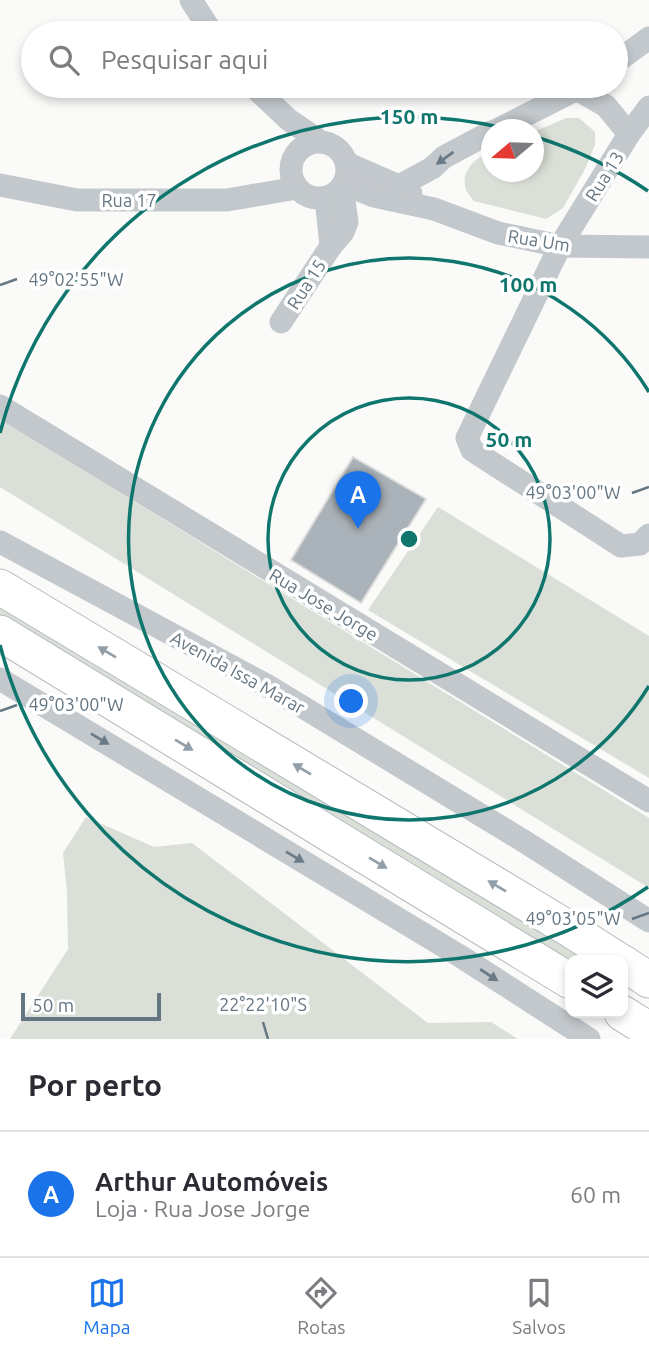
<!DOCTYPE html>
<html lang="pt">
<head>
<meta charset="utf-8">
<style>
	body { margin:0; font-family:Ubuntu,sans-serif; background:#f2f2f3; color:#2b2b33 }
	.controls { position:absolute; right:21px; bottom:21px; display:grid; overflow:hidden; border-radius:14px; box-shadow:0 4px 10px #0003 }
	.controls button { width:63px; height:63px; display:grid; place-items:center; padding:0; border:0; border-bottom:2px solid #e1e1e2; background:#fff; color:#2b2b33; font:35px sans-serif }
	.compass { position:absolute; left:481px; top:119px; width:63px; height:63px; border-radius:50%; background:#fff; box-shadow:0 4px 10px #0003; rotate:251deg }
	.scale { position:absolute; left:21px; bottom:18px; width:140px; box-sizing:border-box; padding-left:7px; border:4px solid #657683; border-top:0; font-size:19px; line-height:24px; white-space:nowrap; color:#657683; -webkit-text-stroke:5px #fff; paint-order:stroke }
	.you { position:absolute; left:352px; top:702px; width:24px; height:24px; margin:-18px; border:5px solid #fff; border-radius:50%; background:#1a73e8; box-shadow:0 0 0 10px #1a73e833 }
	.badge { display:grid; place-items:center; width:46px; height:46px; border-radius:50%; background:#1a73e8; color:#fff; font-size:23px; font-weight:700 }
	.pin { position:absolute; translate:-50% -58px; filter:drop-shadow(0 2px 4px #0008) }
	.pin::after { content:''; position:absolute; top:37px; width:24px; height:21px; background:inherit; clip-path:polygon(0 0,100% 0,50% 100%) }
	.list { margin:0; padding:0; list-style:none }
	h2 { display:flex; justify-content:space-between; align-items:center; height:91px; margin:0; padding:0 28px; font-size:30px }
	h2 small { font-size:23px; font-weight:400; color:#7c7c81 }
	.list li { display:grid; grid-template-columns:46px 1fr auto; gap:21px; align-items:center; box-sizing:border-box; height:126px; padding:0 28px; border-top:2px solid #e1e1e2 }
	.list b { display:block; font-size:26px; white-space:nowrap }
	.list p { margin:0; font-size:23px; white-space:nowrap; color:#7c7c81 }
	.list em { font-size:23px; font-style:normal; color:#7c7c81 }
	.icon { flex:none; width:38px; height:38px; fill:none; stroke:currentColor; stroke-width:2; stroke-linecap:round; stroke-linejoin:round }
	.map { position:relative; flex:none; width:649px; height:1039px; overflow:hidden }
	.search { position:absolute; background:#fff; box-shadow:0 4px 10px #0003; left:21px; right:21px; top:21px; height:77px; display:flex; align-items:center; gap:18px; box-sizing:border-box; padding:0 24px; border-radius:38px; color:#7c7c81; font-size:26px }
	.sheet { height:217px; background:#fff }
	nav { display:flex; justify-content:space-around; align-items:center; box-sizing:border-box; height:98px; border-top:2px solid #e1e1e2; background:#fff; font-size:19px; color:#7c7c81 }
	nav a { display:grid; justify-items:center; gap:4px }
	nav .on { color:#1a73e8 }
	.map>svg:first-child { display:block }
	.green { fill:#dadfd7 }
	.building { fill:#aab3b9; stroke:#dcdcda; stroke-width:2 }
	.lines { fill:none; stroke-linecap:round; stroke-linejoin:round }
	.highway-casing { stroke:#b4b9bd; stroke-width:37 }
	.minor { stroke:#c3c8cc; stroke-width:23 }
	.highway { stroke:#fff; stroke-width:35 }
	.oneway { fill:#6a7a87 }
	.oneway2 { fill:#939fa8 }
	.ticks { fill:none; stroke:#657683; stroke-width:2.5 }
	.ring { fill:none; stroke:#0f766e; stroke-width:3.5 }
	.labels { text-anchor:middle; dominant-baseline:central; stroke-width:7; stroke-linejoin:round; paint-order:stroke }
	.street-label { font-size:18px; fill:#657683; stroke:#fff }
	.ticks-label { font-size:18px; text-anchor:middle; fill:#657683; stroke:#fff; stroke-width:7; stroke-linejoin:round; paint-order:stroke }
	.centre { fill:#0f766e; stroke:#fff; stroke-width:3.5 }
	.ring-label { font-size:21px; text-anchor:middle; font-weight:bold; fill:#0f766e; stroke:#fff; stroke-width:7; stroke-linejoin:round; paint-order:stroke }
</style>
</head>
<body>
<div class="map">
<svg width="649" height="1039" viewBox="0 0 649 1039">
	<rect width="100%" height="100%" fill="#fafaf8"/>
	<g class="green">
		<path d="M 566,118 L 579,118 L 595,132 L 595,145 L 585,169 L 563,208 L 546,219 L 474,201 C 471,197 465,191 465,186 C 462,169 477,157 491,151 L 491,172 L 534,172 L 534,132 Z"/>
		<polygon points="0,419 649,818 649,888 0,487"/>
		<polygon points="438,507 649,636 649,778 368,610"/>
		<polygon points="0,599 592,960 570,960 570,968 0,619"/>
		<polygon points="86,817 154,847 192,843 428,1023 491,1022 518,1039 10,1039 68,949 67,892 63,853"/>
	</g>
	<polygon class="building" points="353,457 426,499 361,603 291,560"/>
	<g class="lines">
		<g class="highway-casing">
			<g id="highway">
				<polyline points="0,587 571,930 618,960"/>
				<polyline points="0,633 570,981"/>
				<polyline points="623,963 649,980"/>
				<polyline points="622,1013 649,1030"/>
			</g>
		</g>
		<g class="minor">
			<polyline points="191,0 212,33"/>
			<polyline points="616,62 649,38"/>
			<polyline points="253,86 289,120 321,142"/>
			<polyline points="578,90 606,106 629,134"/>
			<polyline points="649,107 629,134 560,246 467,438 472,450 621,546 640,544 649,535"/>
			<polyline points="497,130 583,86"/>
			<circle cx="319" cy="170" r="28"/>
			<polyline points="346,163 399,186 411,194"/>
			<polyline points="344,184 374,196 434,209 498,233 560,246 649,247"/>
			<polyline points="0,185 77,200 227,200 297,188"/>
			<polyline points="399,186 432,168 444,157 491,132"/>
			<polyline points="326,198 331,246"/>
			<polyline points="281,322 331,246 343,232 347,222 342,187"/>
			<polyline points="0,406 649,801"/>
			<polyline points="0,542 268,686 522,840 649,921"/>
			<polyline points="0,679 460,956 589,1039"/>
		</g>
		<use href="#highway" class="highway"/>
	</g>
	<defs><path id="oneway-solid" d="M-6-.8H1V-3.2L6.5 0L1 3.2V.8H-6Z" transform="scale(1.75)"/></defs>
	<g class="oneway">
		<use href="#oneway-solid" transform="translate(445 158) rotate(144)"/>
		<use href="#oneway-solid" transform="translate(100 739) rotate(31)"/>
		<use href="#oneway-solid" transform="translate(295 857) rotate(31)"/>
		<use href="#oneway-solid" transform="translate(489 975) rotate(33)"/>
	</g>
	<g class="oneway2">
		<use href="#oneway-solid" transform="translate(107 652) rotate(-149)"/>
		<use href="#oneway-solid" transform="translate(184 745) rotate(31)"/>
		<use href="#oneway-solid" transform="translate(302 769) rotate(-149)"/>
		<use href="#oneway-solid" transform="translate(378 863) rotate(31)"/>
		<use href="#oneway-solid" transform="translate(497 886) rotate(-149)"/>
	</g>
	<path class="ticks" d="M 0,285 L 17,279M 632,493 L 649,487M 0,711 L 17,705M 632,919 L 649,913M 263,1022 L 268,1039"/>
	<g class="ring">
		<circle cx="409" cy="539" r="141"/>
		<path d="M649 686A281 281 0 1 1 649 392"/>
		<path d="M648 887A422 422 0 0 1 0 645M0 433A422 422 0 0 1 508 129M536 137A422 422 0 0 1 648 191"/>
	</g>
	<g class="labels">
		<g class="street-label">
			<text transform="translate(604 176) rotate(-58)">Rua 13</text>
			<text x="129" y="200">Rua 17</text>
			<text transform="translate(539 240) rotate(9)">Rua Um</text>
			<text transform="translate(306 284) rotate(-57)">Rua 15</text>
			<text transform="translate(324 604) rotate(31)">Rua Jose Jorge</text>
			<text transform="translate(238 672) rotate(29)">Avenida Issa Marar</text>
		</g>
	</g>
	<g class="ticks-label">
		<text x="76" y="286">49°02'55"W</text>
		<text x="573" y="499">49°03'00"W</text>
		<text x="76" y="711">49°03'00"W</text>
		<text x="573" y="925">49°03'05"W</text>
		<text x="263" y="1011">22°22'10"S</text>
	</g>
	<circle cx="409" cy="539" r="10" class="centre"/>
	<g class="ring-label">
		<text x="409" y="124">150 m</text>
		<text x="528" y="292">100 m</text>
		<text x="509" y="447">50 m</text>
	</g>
</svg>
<div class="controls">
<button><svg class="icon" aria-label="layers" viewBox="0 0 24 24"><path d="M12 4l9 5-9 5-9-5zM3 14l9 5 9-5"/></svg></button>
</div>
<svg class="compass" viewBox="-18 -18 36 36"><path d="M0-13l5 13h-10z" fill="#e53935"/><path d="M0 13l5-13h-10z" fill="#7c7c81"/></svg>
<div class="scale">50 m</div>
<div class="you"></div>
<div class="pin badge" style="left:358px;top:529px">A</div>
<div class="search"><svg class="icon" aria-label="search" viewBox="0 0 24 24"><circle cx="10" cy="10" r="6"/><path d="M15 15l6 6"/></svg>Pesquisar aqui</div>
</div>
<section class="sheet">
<h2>Por perto<small></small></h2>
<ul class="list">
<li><span class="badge">A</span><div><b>Arthur Automóveis</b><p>Loja · Rua Jose Jorge</p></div><em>60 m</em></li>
</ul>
</section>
<nav>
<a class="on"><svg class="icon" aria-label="map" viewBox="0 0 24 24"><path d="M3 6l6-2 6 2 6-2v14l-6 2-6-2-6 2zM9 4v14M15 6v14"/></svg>Mapa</a>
<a><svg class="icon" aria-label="directions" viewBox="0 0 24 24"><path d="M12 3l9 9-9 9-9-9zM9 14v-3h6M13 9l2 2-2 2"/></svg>Rotas</a>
<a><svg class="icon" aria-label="saved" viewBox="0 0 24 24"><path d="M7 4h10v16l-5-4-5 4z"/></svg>Salvos</a>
</nav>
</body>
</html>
